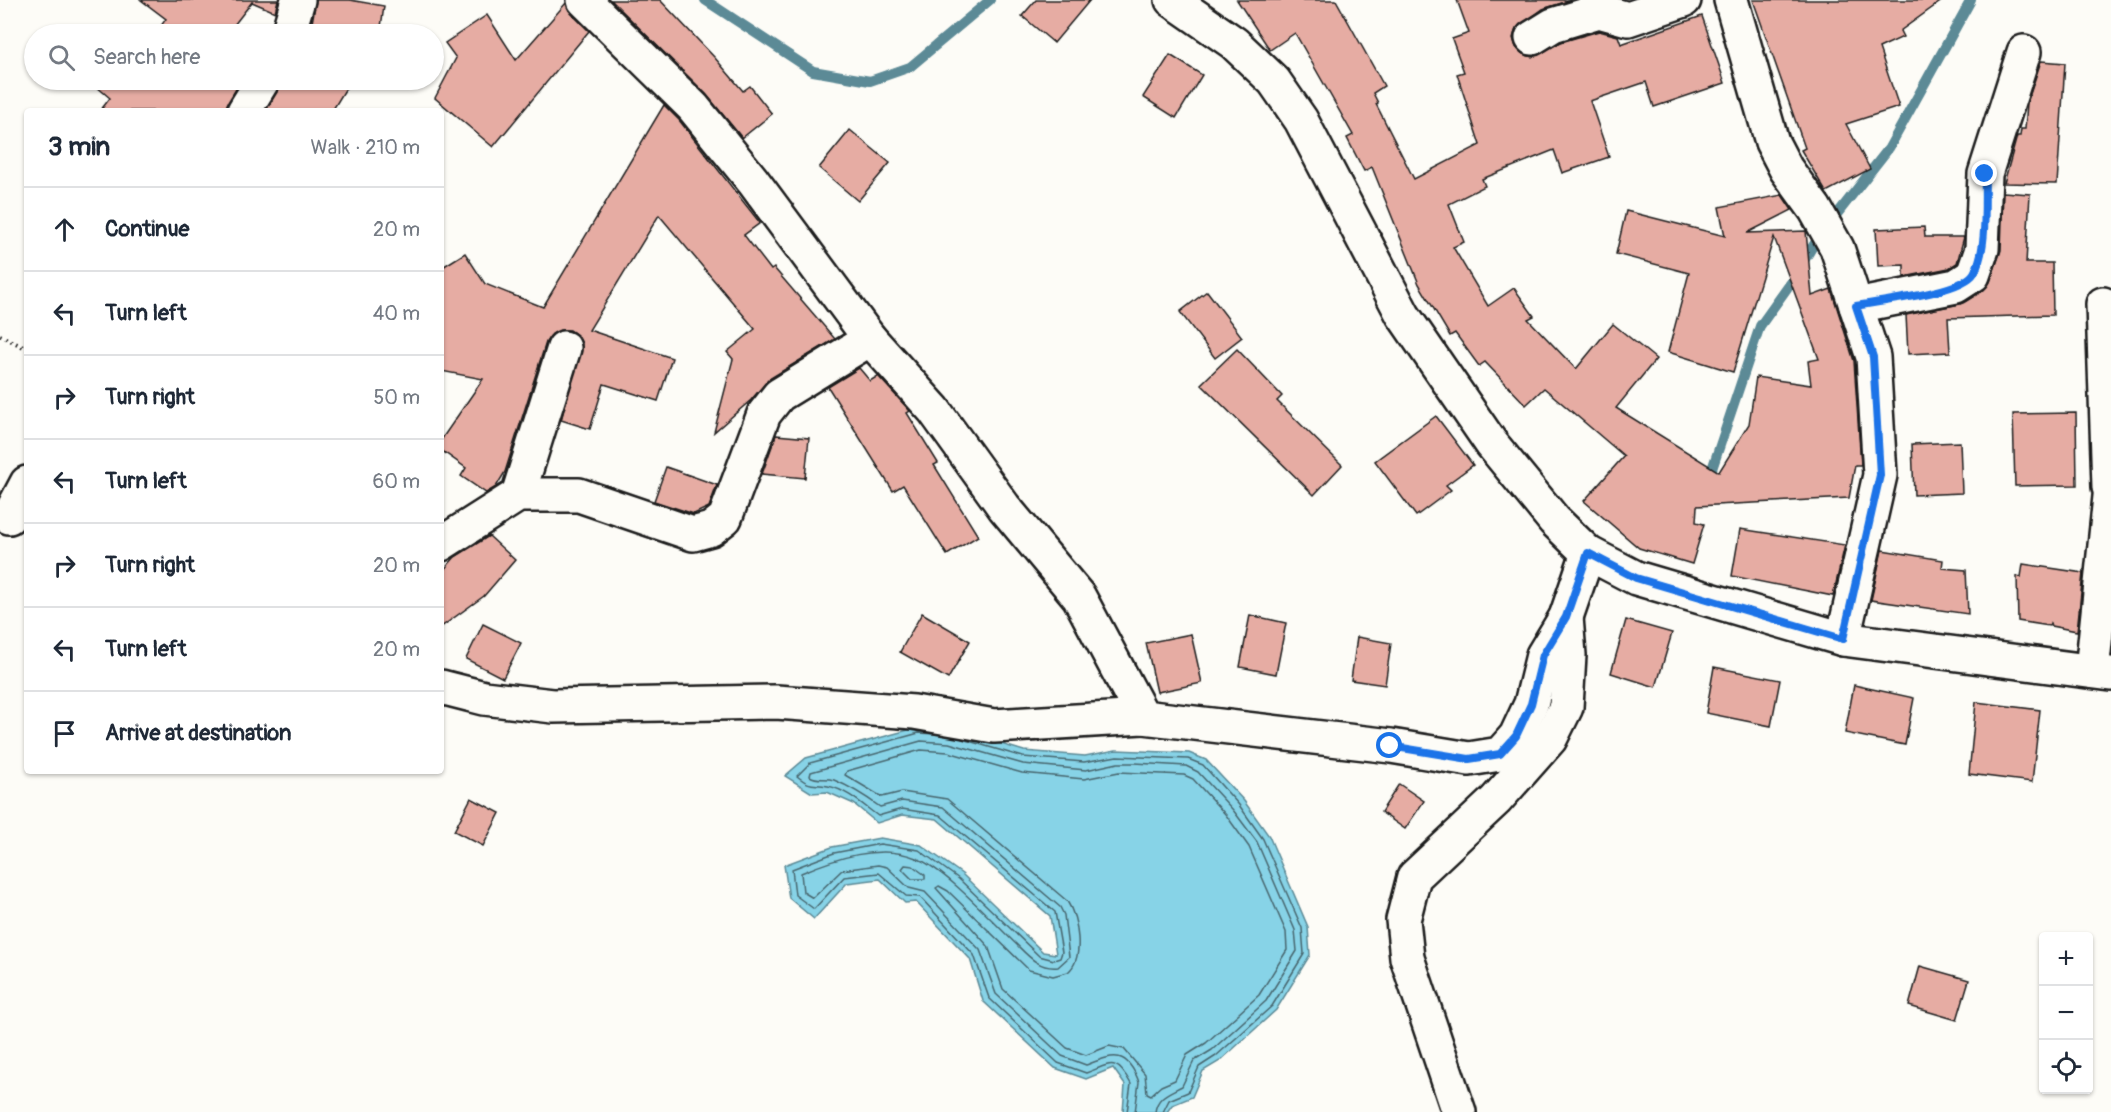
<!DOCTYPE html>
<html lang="en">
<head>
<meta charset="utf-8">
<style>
	body { margin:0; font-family:Pangolin,sans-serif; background:#f2f2f3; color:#1f2937 }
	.controls { position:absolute; right:18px; bottom:18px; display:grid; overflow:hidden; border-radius:6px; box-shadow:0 2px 4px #0004 }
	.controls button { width:54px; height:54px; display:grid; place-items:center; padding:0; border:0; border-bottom:2px solid #e0e1e3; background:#fff; color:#1f2937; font:30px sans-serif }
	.stop { position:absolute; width:18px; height:18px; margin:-14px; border:4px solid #1a73e8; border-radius:50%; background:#fff }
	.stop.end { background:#1a73e8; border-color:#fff; box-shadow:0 2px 6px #0008 }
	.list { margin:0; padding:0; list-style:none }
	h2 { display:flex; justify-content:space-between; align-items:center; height:78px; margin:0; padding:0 24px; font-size:26px }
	h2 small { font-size:20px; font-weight:400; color:#747a83 }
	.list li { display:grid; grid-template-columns:39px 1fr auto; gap:18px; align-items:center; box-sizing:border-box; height:84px; padding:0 24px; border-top:2px solid #e0e1e3 }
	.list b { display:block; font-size:22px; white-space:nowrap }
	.list em { font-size:20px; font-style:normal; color:#747a83 }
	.icon { flex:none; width:33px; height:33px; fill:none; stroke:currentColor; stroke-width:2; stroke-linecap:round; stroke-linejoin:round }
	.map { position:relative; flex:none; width:2111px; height:1112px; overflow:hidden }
	.search { position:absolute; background:#fff; box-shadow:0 2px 4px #0004; left:24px; top:24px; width:420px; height:66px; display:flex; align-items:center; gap:15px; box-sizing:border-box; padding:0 21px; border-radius:33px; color:#747a83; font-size:22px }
	.panel { position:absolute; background:#fff; box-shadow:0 2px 4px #0004; left:24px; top:108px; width:420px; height:666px; border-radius:6px }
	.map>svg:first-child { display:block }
	.water { fill:#87d3e7; stroke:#5c8a96; stroke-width:1.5 }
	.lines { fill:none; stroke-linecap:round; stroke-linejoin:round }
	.shore { stroke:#47656d; stroke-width:1.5 }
	.stream { stroke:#5c8a96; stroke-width:10 }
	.building { fill:#e6aca3; stroke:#1c1c1c; stroke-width:1.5 }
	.minor-casing { stroke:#1c1c1c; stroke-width:38 }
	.path { stroke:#1c1c1c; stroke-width:4; stroke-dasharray:1.5 4.5; stroke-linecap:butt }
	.minor { stroke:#fdfcf7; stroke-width:33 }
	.route { stroke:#1a73e8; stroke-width:8 }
</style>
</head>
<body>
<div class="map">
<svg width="2111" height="1112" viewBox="0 0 2111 1112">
	<rect width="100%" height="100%" fill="#fdfcf7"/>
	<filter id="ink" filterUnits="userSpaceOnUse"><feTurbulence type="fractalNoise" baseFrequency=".0167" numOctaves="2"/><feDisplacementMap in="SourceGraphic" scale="12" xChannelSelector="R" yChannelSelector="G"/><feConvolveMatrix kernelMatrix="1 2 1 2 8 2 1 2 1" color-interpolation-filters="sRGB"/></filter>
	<g filter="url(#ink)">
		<polygon class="water" points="919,727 952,729 1024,751 1085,756 1116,750 1189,753 1206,760 1244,801 1269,836 1308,927 1310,955 1276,1010 1220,1061 1203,1071 1192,1097 1172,1105 1167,1112 1123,1112 1125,1085 1113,1068 1086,1079 1055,1068 983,1001 970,959 916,902 905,903 880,879 847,883 814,919 789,898 784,865 832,847 880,838 921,845 962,874 1043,952 1056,954 1050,916 937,819 902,815 877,823 854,804 827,792 812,793 785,776 806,758"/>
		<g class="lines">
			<g class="shore">
				<path d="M 936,734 L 919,733 L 810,763 L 797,776 C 812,788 812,783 828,786 C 847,790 863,805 878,816 L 902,809 L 940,815 L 1055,912 L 1062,952 L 1060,958 L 1054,960 L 1039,956 L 959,879 L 919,850 L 880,844 L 834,853 L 792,869 L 795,895 L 814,909 L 844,877 L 879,873 L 906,896 L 920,897 L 974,955 L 989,998 L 1058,1063 L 1086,1073 C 1111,1064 1116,1056 1131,1084 L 1127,1112"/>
				<polyline points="962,739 1023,757 1084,762 1117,756 1188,759 1203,765 1239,805 1263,839 1302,928 1304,954 1272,1006 1216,1056 1199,1067 1188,1092 1169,1100 1163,1112"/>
				<path d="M 921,750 L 948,752 L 1022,773 L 1084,779 L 1119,772 L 1184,775 L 1193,779 L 1226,815 L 1249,847 L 1286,932 L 1287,950 L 1259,995 L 1206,1043 L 1187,1055 L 1175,1080 L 1161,1086 L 1151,1095 L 1147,1093 L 1145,1074 L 1124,1049 L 1109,1046 L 1086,1055 L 1067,1048 L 1003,989 L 988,946 L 936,888 L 939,886 L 948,891 L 1029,970 L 1053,976 L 1068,972 C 1085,958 1078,918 1067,901 L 947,799 L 902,792 L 882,797 L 845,775 L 847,771 Z"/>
				<polygon points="905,865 913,866 925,875 925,879 912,879 902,869"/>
				<path d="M 1135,1112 L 1139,1082 C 1126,1048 1113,1055 1086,1065 L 1062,1056 L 996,994 L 980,950 L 925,892 L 909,888 L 887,867 L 878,865 L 842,870 L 813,898 L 803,892 L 801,873 C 834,859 880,843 916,858 C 945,869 992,921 1016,944 C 1029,957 1039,969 1058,967 L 1069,957 L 1064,915 L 1060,907 L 943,807 L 902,801 L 880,807 C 865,796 851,787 834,780 C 825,777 818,781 810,776 L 811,772 L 921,741 L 949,743 L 1023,764 L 1086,770 L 1118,763 L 1135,763 L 1186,766 L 1198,772 L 1233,810 L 1257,842 L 1295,930 L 1297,951 L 1266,1001 L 1212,1050 L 1194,1061 L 1182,1086 C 1169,1093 1157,1096 1155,1112"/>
			</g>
			<g class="stream">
				<polyline points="705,0 813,71 870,81 910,67 990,0"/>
				<polyline points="1708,481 1760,326 1790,284 1816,241 1889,148 1971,0"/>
			</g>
		</g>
		<g class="building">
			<polygon points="141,0 278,0 275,12 252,2 227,34 155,34 166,19"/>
			<polygon points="316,0 350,0 384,6 380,34 310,34"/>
			<polygon points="611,0 660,0 715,58 743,91 750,86 772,114 742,138 706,94"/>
			<polygon points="1036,0 1090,0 1054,43 1022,16"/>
			<polygon points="1237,0 1336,0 1384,86 1373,93 1378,103 1376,104 1414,179 1480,145 1457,74 1464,72 1452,39 1469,33 1457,0 1571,0 1543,9 1516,29 1513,38 1516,47 1523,54 1532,57 1561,42 1599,31 1618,36 1621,44 1702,16 1725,83 1654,107 1646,82 1590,101 1609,157 1562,173 1554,150 1482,179 1485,186 1449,204 1464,242 1453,247 1488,306 1514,288 1534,316 1528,319 1576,369 1613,324 1656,359 1616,408 1719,472 1749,424 1756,377 1811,385 1808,361 1819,359 1774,237 1733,372 1668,352 1689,273 1616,254 1626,211 1725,236 1719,207 1782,195 1792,210 1747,233 1806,231 1812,296 1831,289 1854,361 1861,465 1855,465 1849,498 1697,506 1696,522 1704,524 1692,564 1639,548 1584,501 1624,456 1544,388 1526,405 1485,362 1479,366 1455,333 1450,336 1419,284 1372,167 1364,171 1347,138 1353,135 1295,33 1270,50"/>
			<polygon points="1753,0 1943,0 1900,31 1903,37 1879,48 1899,107 1846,124 1870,169 1826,192 1801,150 1805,148"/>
			<polygon points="566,3 571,13 589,31 493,147 435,98 456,58 445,43 487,15 516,60"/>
			<polygon points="1170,55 1202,75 1176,118 1143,97"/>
			<polygon points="2041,61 2065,63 2057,184 2004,183 2017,136 2020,136 2021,129 2025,129 2027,103"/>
			<polygon points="89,80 241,80 225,111 100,111 110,98"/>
			<polygon points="282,80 351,80 332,111 266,111"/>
			<polygon points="664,105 679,120 760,223 744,235 771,270 774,268 835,339 769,379 751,400 714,432 733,359 727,352 755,329 659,215 589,330 672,358 658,401 604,384 590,429 561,420 582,344 578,336 570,330 560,330 552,334 546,342 505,472 496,487 486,493 461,476 466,468 441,450 441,440 483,379 441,371 441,268 465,253 485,284 543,307"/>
			<polygon points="850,130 890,163 858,201 819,168"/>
			<polygon points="2003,192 2030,194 2026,263 2052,263 2053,315 1948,318 1950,352 1908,354 1906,315 1960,304 1983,291 1990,282 2001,250"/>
			<polygon points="1924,227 1925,237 1964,237 1957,263 1949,268 1904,277 1904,265 1878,266 1876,229"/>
			<polygon points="1207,291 1242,337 1215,358 1180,312"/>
			<polygon points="1237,349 1282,396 1277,401 1342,465 1314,495 1201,384"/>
			<polygon points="859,368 870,381 878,376 910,411 907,413 938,463 934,465 978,536 947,555 903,485 893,491 828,387"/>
			<polygon points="2076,413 2077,485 2015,486 2013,414"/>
			<polygon points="1436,416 1473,465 1446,485 1451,490 1416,516 1375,461"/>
			<polygon points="776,435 809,438 805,478 762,474"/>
			<polygon points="1960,442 1962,493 1914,495 1912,444"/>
			<polygon points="666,467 717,485 709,507 694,514 654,501"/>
			<polygon points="1740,529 1845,545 1833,596 1732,576"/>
			<polygon points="489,536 515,560 484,596 441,627 441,573 455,557"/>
			<polygon points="1882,550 1943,560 1942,568 1966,570 1968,614 1871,600"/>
			<polygon points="2023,564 2083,573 2077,631 2051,626 2050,623 2049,626 2018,621 2017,576 2021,577"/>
			<polygon points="922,613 970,641 948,679 900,652"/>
			<polygon points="1250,615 1286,623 1276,674 1240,667"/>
			<polygon points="1626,620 1672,633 1656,687 1611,673"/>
			<polygon points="483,624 521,643 503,678 466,659"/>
			<polygon points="1191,634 1202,683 1157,692 1146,643"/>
			<polygon points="1357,637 1391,643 1385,685 1351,680"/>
			<polygon points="1714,667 1780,680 1771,726 1706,713"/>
			<polygon points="1854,685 1914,698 1905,745 1845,733"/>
			<polygon points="1976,702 2040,710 2032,782 1969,774"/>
			<polygon points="1399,784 1424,801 1405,829 1381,812"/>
			<polygon points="471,798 500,813 483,846 454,831"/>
			<polygon points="1920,966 1969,980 1957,1020 1909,1006"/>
		</g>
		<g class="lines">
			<g class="minor-casing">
				<g id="minor">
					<polyline points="584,0 693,107 753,181 870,339 934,410 1004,507 1079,597 1143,717 1391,746 1469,759 1500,754 1516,736 1531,704 1543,655 1566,617 1588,553"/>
					<polyline points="1172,0 1234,43 1274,81 1301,120 1403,315 1491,443 1554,520 1588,553 1636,578 1843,639 2111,674"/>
					<polyline points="1731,0 1772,142 1786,169 1815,209 1837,248 1873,357 1880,475 1843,639"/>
					<polyline points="288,34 298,0"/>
					<polyline points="1532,38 1553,25 1599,11 1628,19 1684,0"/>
					<polyline points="244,111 263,80"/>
					<polyline points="2103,304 2109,487"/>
					<polyline points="1856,306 1956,286 1973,275 1982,249 1985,174 2024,52"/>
					<polyline points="518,495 564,348"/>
					<polyline points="9,517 27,483"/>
					<polyline points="441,544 518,495 579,495 693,534 711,529 725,518 764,414 779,395 870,339"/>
					<polyline points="2092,671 2111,487"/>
					<polyline points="441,687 484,698 553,706 776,702 914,712 994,726 1143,717"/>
					<polyline points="1459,1112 1407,958 1403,920 1414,877 1496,800 1550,739 1566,707 1569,655 1566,617"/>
				</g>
			</g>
			<polyline class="path" points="0,335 27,349"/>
			<use href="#minor" class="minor"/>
		</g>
	</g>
	<g class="lines" filter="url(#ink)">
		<path class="route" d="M 1390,746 L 1469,759 L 1500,754 L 1516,736 L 1531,704 L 1543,655 L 1566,617 L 1588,553 L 1636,578 L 1843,639 L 1880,475 L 1873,357 L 1856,306 C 1880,301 1962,293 1974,273 C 1988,250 1984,201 1985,174"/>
	</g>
</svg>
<div class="controls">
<button>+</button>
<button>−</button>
<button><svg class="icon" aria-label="locate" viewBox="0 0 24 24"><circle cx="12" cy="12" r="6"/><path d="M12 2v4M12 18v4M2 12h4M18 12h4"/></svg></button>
</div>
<div class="stop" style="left:1390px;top:746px"></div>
<div class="stop end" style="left:1985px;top:174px"></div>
<div class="search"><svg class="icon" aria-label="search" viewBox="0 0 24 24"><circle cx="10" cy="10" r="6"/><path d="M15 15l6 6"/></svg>Search here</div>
<section class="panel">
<h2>3 min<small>Walk · 210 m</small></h2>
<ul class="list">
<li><svg class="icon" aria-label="ahead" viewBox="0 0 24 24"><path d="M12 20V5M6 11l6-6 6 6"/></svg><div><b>Continue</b></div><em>20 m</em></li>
<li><svg class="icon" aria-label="left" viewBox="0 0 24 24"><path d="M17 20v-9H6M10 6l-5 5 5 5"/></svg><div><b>Turn left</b></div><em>40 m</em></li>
<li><svg class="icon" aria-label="right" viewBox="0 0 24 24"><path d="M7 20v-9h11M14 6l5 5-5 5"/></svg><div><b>Turn right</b></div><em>50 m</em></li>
<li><svg class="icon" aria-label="left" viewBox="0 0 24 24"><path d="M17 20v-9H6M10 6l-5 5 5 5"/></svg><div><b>Turn left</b></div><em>60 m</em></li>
<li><svg class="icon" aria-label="right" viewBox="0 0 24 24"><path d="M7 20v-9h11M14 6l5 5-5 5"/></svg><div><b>Turn right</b></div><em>20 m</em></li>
<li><svg class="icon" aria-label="left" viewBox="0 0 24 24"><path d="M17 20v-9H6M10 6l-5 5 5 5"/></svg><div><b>Turn left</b></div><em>20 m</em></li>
<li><svg class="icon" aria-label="arrive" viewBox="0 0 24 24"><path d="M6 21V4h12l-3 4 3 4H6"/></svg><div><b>Arrive at destination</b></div></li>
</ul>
</section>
</div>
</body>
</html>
